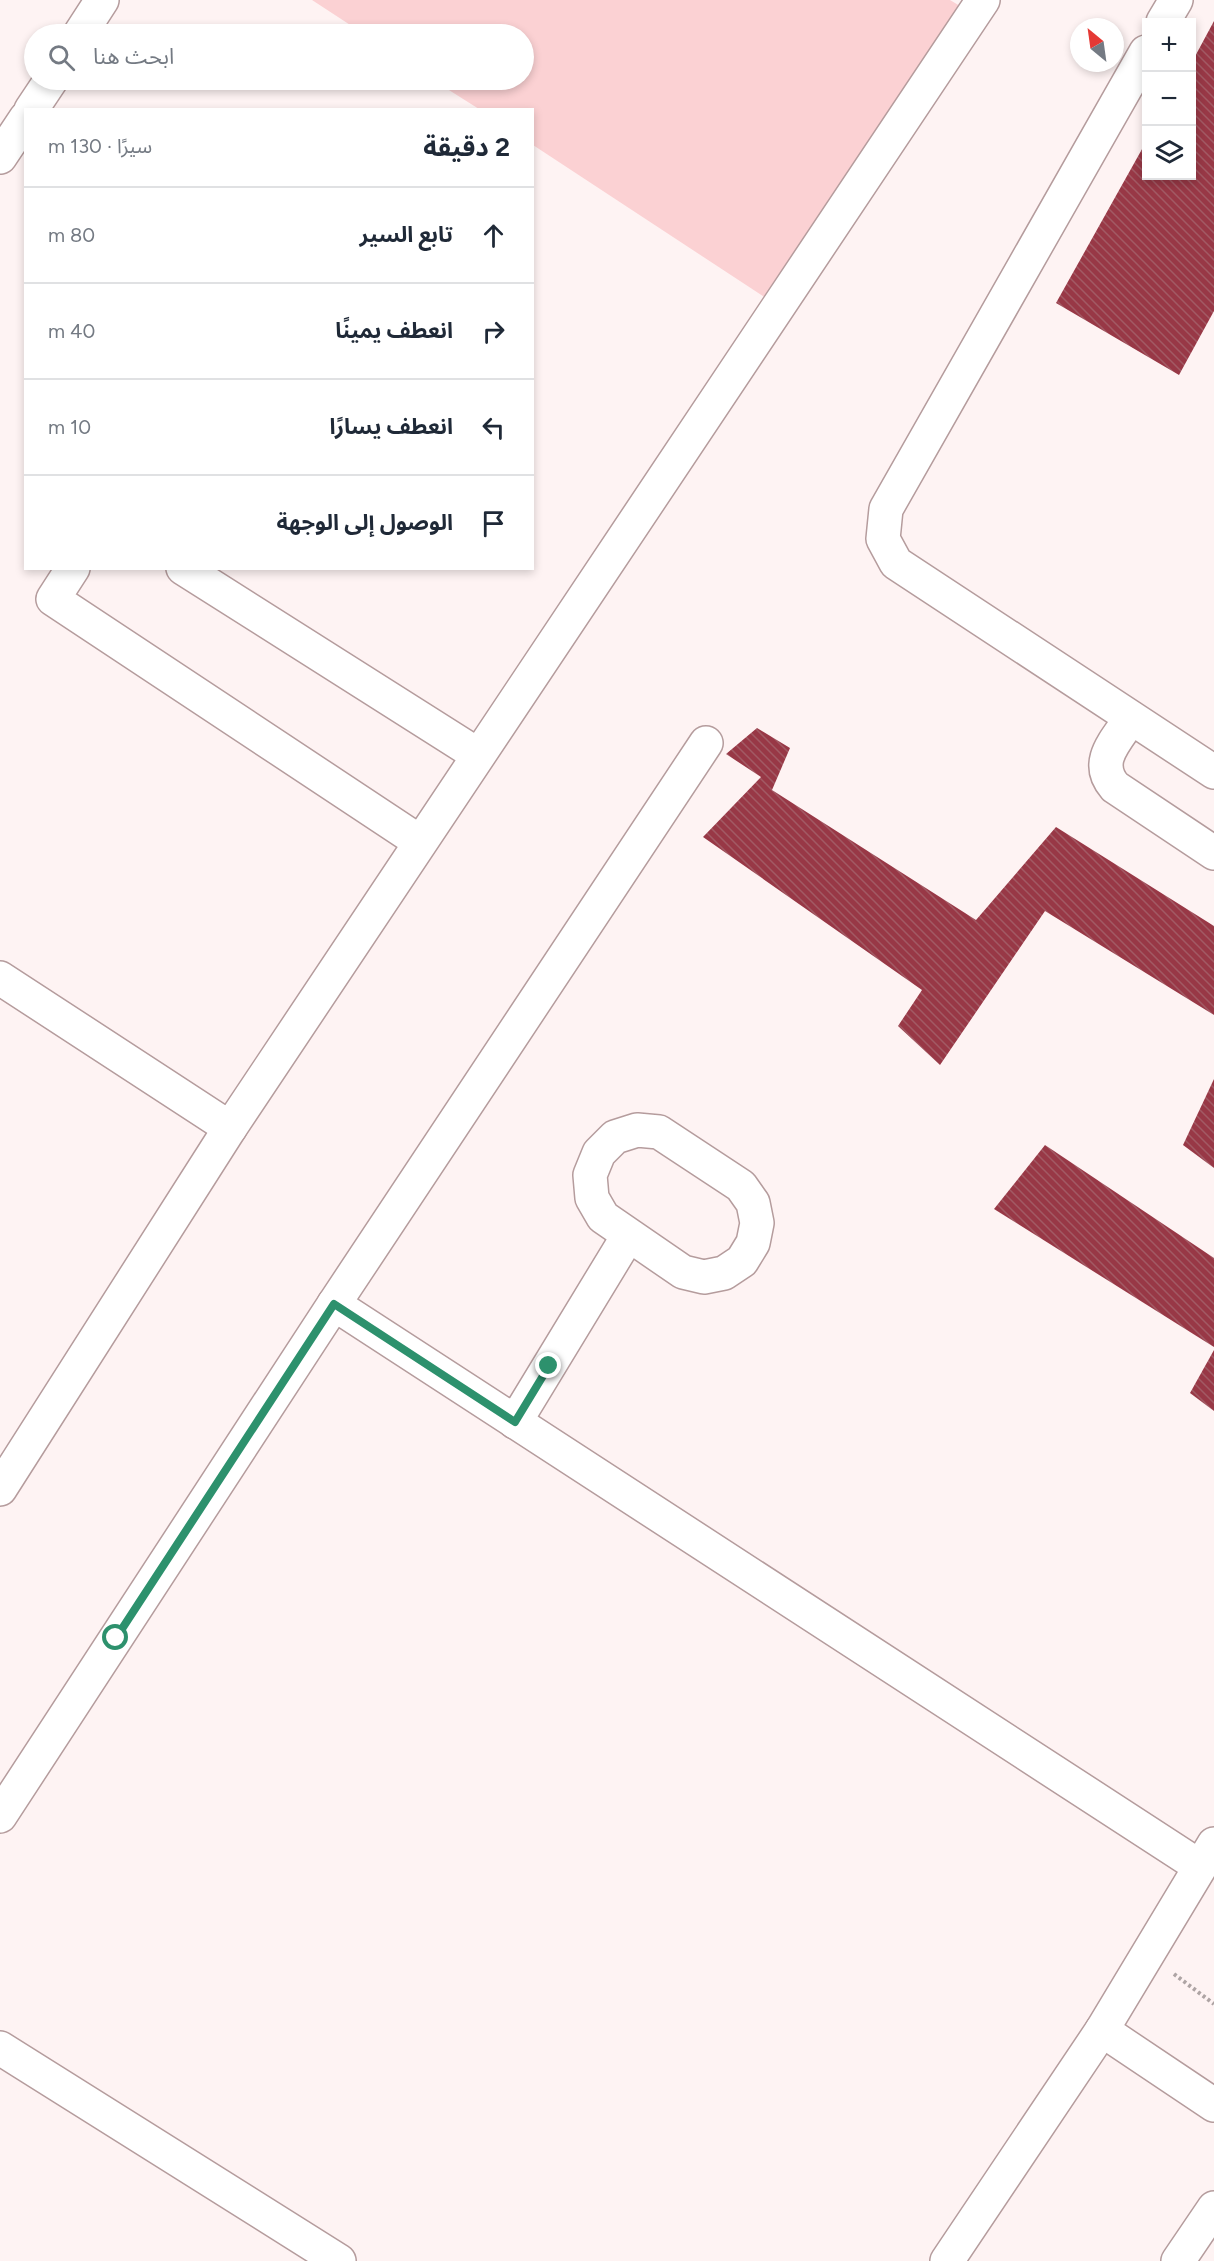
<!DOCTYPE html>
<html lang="ar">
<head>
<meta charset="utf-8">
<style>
	body { margin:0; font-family:Figtree,"Noto Sans Arabic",sans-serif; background:#f2f2f3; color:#1f2937; direction:rtl }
	.controls { position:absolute; right:18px; top:18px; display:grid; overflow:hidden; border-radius:0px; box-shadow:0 3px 9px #0003 }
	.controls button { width:54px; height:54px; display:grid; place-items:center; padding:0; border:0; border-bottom:2px solid #e0e1e3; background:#fff; color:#1f2937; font:30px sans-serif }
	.compass { position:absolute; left:1070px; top:18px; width:54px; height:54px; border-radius:50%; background:#fff; box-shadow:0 3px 9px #0003; rotate:331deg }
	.stop { position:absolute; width:18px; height:18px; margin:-14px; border:4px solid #2d916d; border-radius:50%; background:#fff }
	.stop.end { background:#2d916d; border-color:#fff; box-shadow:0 2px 6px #0008 }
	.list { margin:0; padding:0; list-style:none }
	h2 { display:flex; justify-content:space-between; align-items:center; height:78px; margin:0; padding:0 24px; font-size:26px }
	h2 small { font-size:20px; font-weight:400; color:#747a83 }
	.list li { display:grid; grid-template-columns:39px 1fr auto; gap:18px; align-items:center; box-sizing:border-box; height:96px; padding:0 24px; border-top:2px solid #e0e1e3 }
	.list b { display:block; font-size:22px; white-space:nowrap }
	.list em { font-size:20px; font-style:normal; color:#747a83 }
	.icon { flex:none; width:33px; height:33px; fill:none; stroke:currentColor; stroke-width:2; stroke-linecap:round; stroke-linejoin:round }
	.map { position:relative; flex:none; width:1214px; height:2261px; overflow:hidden; direction:ltr }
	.search { position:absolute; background:#fff; box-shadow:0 3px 9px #0003; left:24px; top:24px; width:510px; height:66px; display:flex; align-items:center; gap:15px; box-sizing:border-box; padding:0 21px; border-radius:33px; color:#747a83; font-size:22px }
	.panel { position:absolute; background:#fff; box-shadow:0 3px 9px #0003; left:24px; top:108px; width:510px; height:462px; border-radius:0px; direction:rtl }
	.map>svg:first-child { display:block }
	.pitch { fill:#fbd1d3 }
	.building { fill:url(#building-back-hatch) }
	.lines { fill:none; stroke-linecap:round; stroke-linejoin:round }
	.minor-casing { stroke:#b59c9d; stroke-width:36 }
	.path { stroke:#aea4a4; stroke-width:4; stroke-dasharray:3 3; stroke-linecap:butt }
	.minor { stroke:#fff; stroke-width:33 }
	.route { stroke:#2d916d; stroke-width:8 }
</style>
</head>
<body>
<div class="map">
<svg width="1214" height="2261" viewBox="0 0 1214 2261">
	<defs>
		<pattern id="building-back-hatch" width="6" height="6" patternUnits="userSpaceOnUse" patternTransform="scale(1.5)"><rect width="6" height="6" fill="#983846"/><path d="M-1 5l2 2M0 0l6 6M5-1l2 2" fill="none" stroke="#a25a64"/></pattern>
	</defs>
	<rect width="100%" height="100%" fill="#fef3f3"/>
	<polygon class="pitch" points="312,0 950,0 965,9 778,306 533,145 532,110 479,109 433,80 524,80 524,34 364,34"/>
	<g class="building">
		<polygon points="1214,21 1214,311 1179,375 1056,303 1146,142 1146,176 1192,176 1192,62"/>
		<polygon points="757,728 790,748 772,790 976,920 1056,827 1214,926 1214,1015 1045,911 940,1065 898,1026 922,990 703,837 761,777 726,754"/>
		<polygon points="1214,1079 1214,1168 1183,1145"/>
		<polygon points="1045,1145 1214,1258 1214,1347 994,1209"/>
		<polygon points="1214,1350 1214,1411 1190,1393"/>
	</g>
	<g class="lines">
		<g class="minor-casing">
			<g id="minor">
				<polyline points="1163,22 1176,0"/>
				<polyline points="80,34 102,0"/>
				<polyline points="1146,52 886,509 883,539 896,563 1214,772"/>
				<polyline points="31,110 51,80"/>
				<polyline points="0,157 26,118"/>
				<polyline points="73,568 53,599 420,842"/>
				<polyline points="183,568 478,755"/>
				<path d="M 1131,718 C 1116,741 1093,762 1115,787 L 1214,853"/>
				<polyline points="0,978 230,1128 983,0"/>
				<polygon points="637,1130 659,1132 741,1186 753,1203 757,1223 753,1243 742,1261 724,1273 704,1277 683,1272 603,1217 592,1198 590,1175 599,1153 615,1137"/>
				<polyline points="334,1304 1199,1866"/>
				<polyline points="515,1422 628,1236"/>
				<polyline points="0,1489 230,1128"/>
				<polyline points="0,1816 334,1304 706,743"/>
				<polyline points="1102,2030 1214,2105"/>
				<polyline points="0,2048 339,2261"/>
				<polyline points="947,2261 1102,2030 1214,1844"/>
				<polyline points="1178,2261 1214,2208"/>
			</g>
		</g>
		<polyline class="path" points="1174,1974 1214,2004"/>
		<use href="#minor" class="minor"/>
	</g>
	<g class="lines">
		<polyline class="route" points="116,1638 334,1304 515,1422 549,1366"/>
	</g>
</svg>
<div class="controls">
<button>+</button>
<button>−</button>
<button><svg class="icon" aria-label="layers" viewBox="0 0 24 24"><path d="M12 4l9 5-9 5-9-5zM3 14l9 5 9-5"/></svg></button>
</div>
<svg class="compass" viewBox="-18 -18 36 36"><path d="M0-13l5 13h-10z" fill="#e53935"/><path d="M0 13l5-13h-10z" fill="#747a83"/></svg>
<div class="stop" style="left:116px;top:1638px"></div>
<div class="stop end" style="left:549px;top:1366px"></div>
<div class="search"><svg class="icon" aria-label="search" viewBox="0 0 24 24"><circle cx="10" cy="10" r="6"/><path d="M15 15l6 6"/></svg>ابحث هنا</div>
<section class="panel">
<h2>2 دقيقة<small>سيرًا · 130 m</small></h2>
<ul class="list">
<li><svg class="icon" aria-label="ahead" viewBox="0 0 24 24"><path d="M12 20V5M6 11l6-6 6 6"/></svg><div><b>تابع السير</b></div><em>80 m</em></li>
<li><svg class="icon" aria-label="right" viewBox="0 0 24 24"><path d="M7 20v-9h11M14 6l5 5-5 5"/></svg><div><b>انعطف يمينًا</b></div><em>40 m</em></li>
<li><svg class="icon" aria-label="left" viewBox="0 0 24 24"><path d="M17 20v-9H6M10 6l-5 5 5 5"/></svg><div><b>انعطف يسارًا</b></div><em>10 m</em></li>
<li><svg class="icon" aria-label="arrive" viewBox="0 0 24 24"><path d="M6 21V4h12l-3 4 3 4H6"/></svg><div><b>الوصول إلى الوجهة</b></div></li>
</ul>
</section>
</div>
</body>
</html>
